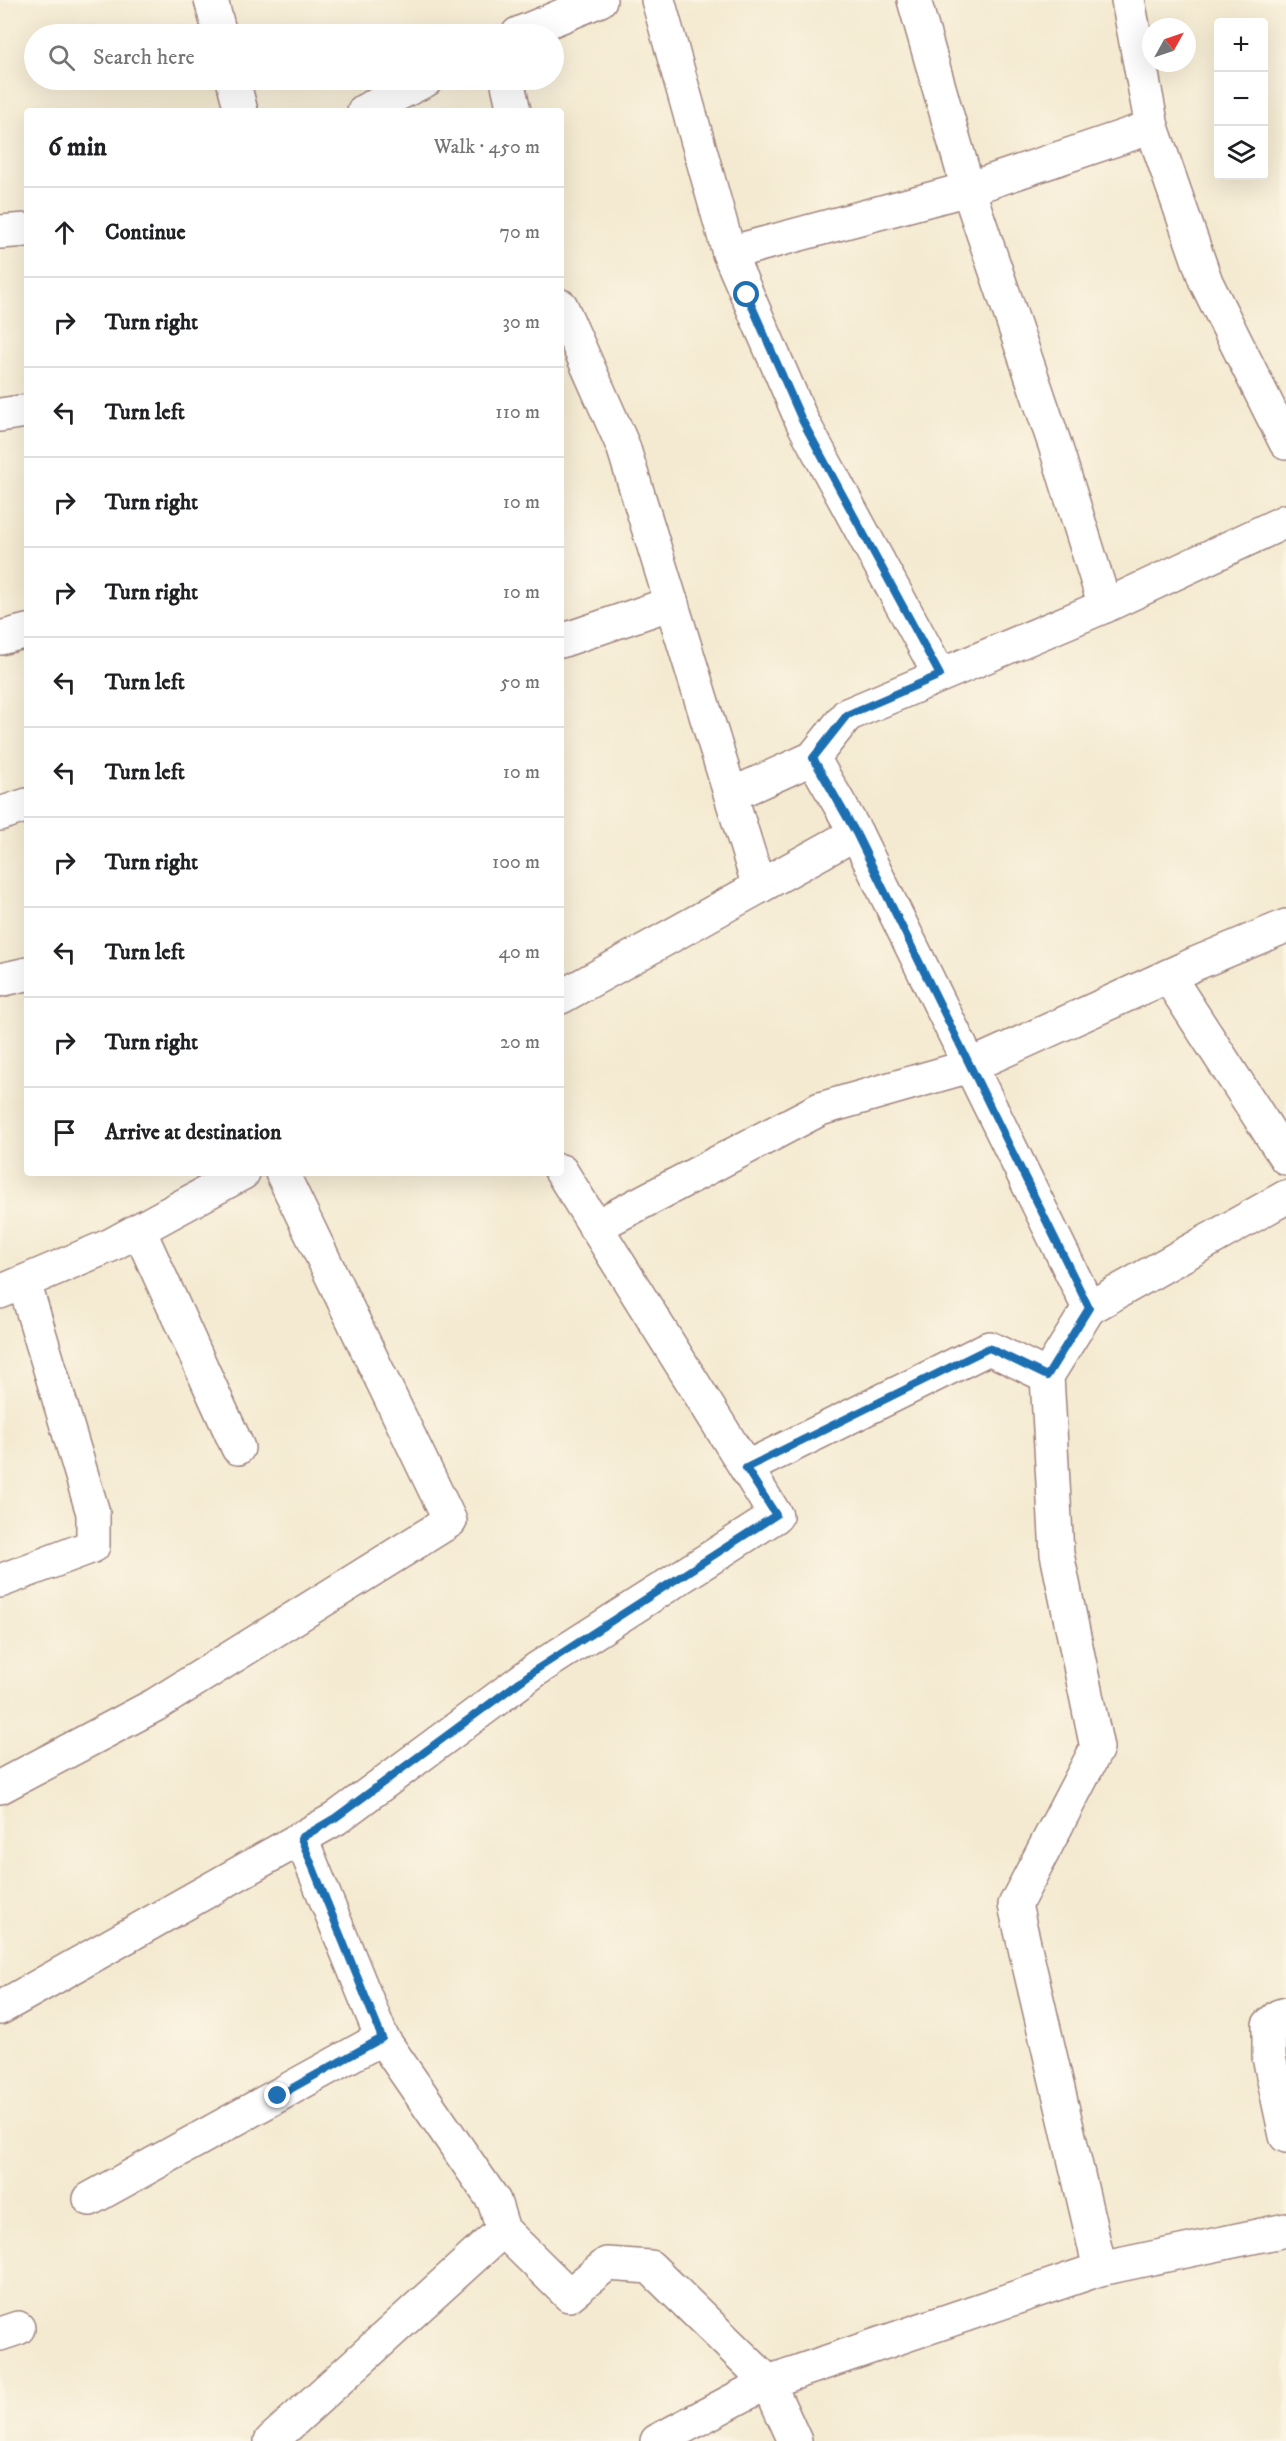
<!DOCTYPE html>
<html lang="en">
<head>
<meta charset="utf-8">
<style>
	body { margin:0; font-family:"IM FELL DW Pica",serif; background:#f2f2f2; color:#202124 }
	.controls { position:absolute; right:18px; top:18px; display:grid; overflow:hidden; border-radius:6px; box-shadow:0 6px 24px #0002 }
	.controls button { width:54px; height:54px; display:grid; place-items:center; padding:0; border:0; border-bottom:2px solid #e0e0e0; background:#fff; color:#202124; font:30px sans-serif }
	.compass { position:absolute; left:1142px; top:18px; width:54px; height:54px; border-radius:50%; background:#fff; box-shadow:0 6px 24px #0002; rotate:50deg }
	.stop { position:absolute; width:18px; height:18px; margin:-14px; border:4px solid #1f6fb2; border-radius:50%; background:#fff }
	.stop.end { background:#1f6fb2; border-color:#fff; box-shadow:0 2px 6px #0008 }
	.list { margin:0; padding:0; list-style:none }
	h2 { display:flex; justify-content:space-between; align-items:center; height:78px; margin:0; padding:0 24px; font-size:26px }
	h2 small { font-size:20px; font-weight:400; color:#757577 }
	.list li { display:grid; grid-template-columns:39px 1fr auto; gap:18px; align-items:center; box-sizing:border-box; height:90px; padding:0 24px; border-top:2px solid #e0e0e0 }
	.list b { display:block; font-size:22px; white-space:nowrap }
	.list em { font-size:20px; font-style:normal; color:#757577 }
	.icon { flex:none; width:33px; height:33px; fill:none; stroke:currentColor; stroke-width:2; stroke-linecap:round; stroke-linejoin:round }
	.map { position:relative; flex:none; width:1286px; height:2441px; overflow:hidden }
	.search { position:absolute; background:#fff; box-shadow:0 6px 24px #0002; left:24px; top:24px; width:540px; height:66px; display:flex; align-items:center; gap:15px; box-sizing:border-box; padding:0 21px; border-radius:33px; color:#757577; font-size:22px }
	.panel { position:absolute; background:#fff; box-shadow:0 6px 24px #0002; left:24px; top:108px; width:540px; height:1068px; border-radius:6px }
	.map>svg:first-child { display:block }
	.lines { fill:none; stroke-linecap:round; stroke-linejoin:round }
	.minor-casing { stroke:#9f847e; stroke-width:36 }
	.minor { stroke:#fff; stroke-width:33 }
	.route { stroke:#1f6fb2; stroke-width:8 }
</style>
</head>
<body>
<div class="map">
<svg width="1286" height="2441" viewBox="0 0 1286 2441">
	<rect width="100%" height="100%" fill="#fcf5e5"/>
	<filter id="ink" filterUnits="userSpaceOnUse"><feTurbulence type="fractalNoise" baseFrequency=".0167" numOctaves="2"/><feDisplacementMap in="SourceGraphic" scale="12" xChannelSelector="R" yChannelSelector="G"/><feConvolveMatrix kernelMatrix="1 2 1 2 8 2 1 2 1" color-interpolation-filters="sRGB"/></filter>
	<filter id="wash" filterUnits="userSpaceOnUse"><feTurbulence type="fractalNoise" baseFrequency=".008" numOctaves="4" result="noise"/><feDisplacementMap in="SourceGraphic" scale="24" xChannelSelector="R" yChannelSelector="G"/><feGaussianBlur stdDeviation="1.35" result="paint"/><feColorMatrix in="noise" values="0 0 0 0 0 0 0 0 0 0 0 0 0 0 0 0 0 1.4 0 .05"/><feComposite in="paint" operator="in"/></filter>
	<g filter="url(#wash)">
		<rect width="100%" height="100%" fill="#f4ead1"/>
	</g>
	<g filter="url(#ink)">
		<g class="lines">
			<g class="minor-casing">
				<g id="minor">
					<polyline points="211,0 220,34"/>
					<polyline points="658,0 729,253 802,421 940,675"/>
					<polyline points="914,0 968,189 1055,445 1105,606"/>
					<polyline points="1128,0 1152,127 1206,282 1286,443"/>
					<polyline points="518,34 600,0"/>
					<polyline points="233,80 241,111"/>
					<polyline points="507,80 514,111"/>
					<polyline points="364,111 426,80"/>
					<polyline points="0,232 27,230"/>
					<polyline points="729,253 968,189 1152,127"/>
					<polyline points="561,306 623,446 759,887"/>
					<polyline points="0,415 27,411"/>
					<polyline points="0,638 27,631"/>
					<polyline points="561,641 672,603"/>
					<polyline points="731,795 813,758"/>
					<polyline points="0,814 27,805"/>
					<polyline points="856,833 1089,1308 1286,1197"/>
					<polyline points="1168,976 1286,1158"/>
					<polyline points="0,980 27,974"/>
					<polyline points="561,997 856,833 813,758 847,715 1105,606 1286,521"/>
					<polyline points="595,1227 820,1109 970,1066 1197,963 1286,926"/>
					<polyline points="139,1230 238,1448"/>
					<polyline points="0,1292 111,1245 243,1173"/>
					<polyline points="746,1468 989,1348 1047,1376"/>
					<polyline points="0,1581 93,1546 93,1513 24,1282"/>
					<polyline points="0,1787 155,1705 450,1521 282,1173"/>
					<polyline points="301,1838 382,2038 494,2201 503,2230 569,2295 607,2264 650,2267 768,2382 795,2441"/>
					<polyline points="0,2008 335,1819 537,1669 776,1516 561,1171"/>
					<polyline points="1286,2014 1279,2016 1269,2025 1269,2057 1286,2136"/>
					<polyline points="90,2199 382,2038"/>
					<polyline points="1100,2269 1286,2230"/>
					<polyline points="0,2334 18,2328"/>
					<polyline points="271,2441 503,2230"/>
					<polyline points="657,2441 768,2382 1100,2269 1015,1905 1097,1748 1057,1554 1047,1376 1089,1308"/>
				</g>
			</g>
			<use href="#minor" class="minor"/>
		</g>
	</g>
	<g class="lines" filter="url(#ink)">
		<polyline class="route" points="278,2096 382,2038 301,1838 335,1818 537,1669 776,1515 746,1468 989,1348 1047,1376 1089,1308 856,833 813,758 847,715 940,675 802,420 747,295"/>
	</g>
</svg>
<div class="controls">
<button>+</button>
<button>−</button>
<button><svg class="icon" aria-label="layers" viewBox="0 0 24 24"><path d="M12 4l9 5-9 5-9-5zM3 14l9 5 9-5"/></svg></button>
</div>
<svg class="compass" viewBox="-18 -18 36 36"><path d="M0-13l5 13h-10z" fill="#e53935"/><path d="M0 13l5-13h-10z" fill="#757577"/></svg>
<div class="stop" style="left:747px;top:295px"></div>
<div class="stop end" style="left:278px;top:2096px"></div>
<div class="search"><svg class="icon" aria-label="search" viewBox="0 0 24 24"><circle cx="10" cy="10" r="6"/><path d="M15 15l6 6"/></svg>Search here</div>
<section class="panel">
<h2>6 min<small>Walk · 450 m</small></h2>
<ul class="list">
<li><svg class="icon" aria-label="ahead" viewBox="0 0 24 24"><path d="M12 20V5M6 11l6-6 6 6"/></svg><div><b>Continue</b></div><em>70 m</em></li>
<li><svg class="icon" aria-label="right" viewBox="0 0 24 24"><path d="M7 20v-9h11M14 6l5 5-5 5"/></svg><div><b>Turn right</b></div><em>30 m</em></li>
<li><svg class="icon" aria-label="left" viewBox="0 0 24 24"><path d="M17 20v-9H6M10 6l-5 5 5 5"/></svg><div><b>Turn left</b></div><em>110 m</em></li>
<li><svg class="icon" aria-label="right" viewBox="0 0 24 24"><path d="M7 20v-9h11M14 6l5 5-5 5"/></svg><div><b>Turn right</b></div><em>10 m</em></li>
<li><svg class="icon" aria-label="right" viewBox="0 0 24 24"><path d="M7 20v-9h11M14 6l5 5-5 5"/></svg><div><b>Turn right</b></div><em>10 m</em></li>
<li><svg class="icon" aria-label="left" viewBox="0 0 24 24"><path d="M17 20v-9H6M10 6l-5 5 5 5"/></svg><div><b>Turn left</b></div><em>50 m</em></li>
<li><svg class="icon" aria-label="left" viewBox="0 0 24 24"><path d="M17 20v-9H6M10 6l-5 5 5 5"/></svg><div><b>Turn left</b></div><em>10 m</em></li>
<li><svg class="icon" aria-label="right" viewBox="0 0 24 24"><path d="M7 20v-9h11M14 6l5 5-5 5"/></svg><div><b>Turn right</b></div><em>100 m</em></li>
<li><svg class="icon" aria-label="left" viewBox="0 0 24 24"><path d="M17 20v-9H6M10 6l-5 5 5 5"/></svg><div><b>Turn left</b></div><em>40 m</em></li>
<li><svg class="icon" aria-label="right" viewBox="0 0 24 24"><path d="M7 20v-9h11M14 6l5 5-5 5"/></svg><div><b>Turn right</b></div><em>20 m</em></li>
<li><svg class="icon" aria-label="arrive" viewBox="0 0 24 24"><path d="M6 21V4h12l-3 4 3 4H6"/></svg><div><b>Arrive at destination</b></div></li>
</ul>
</section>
</div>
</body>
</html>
